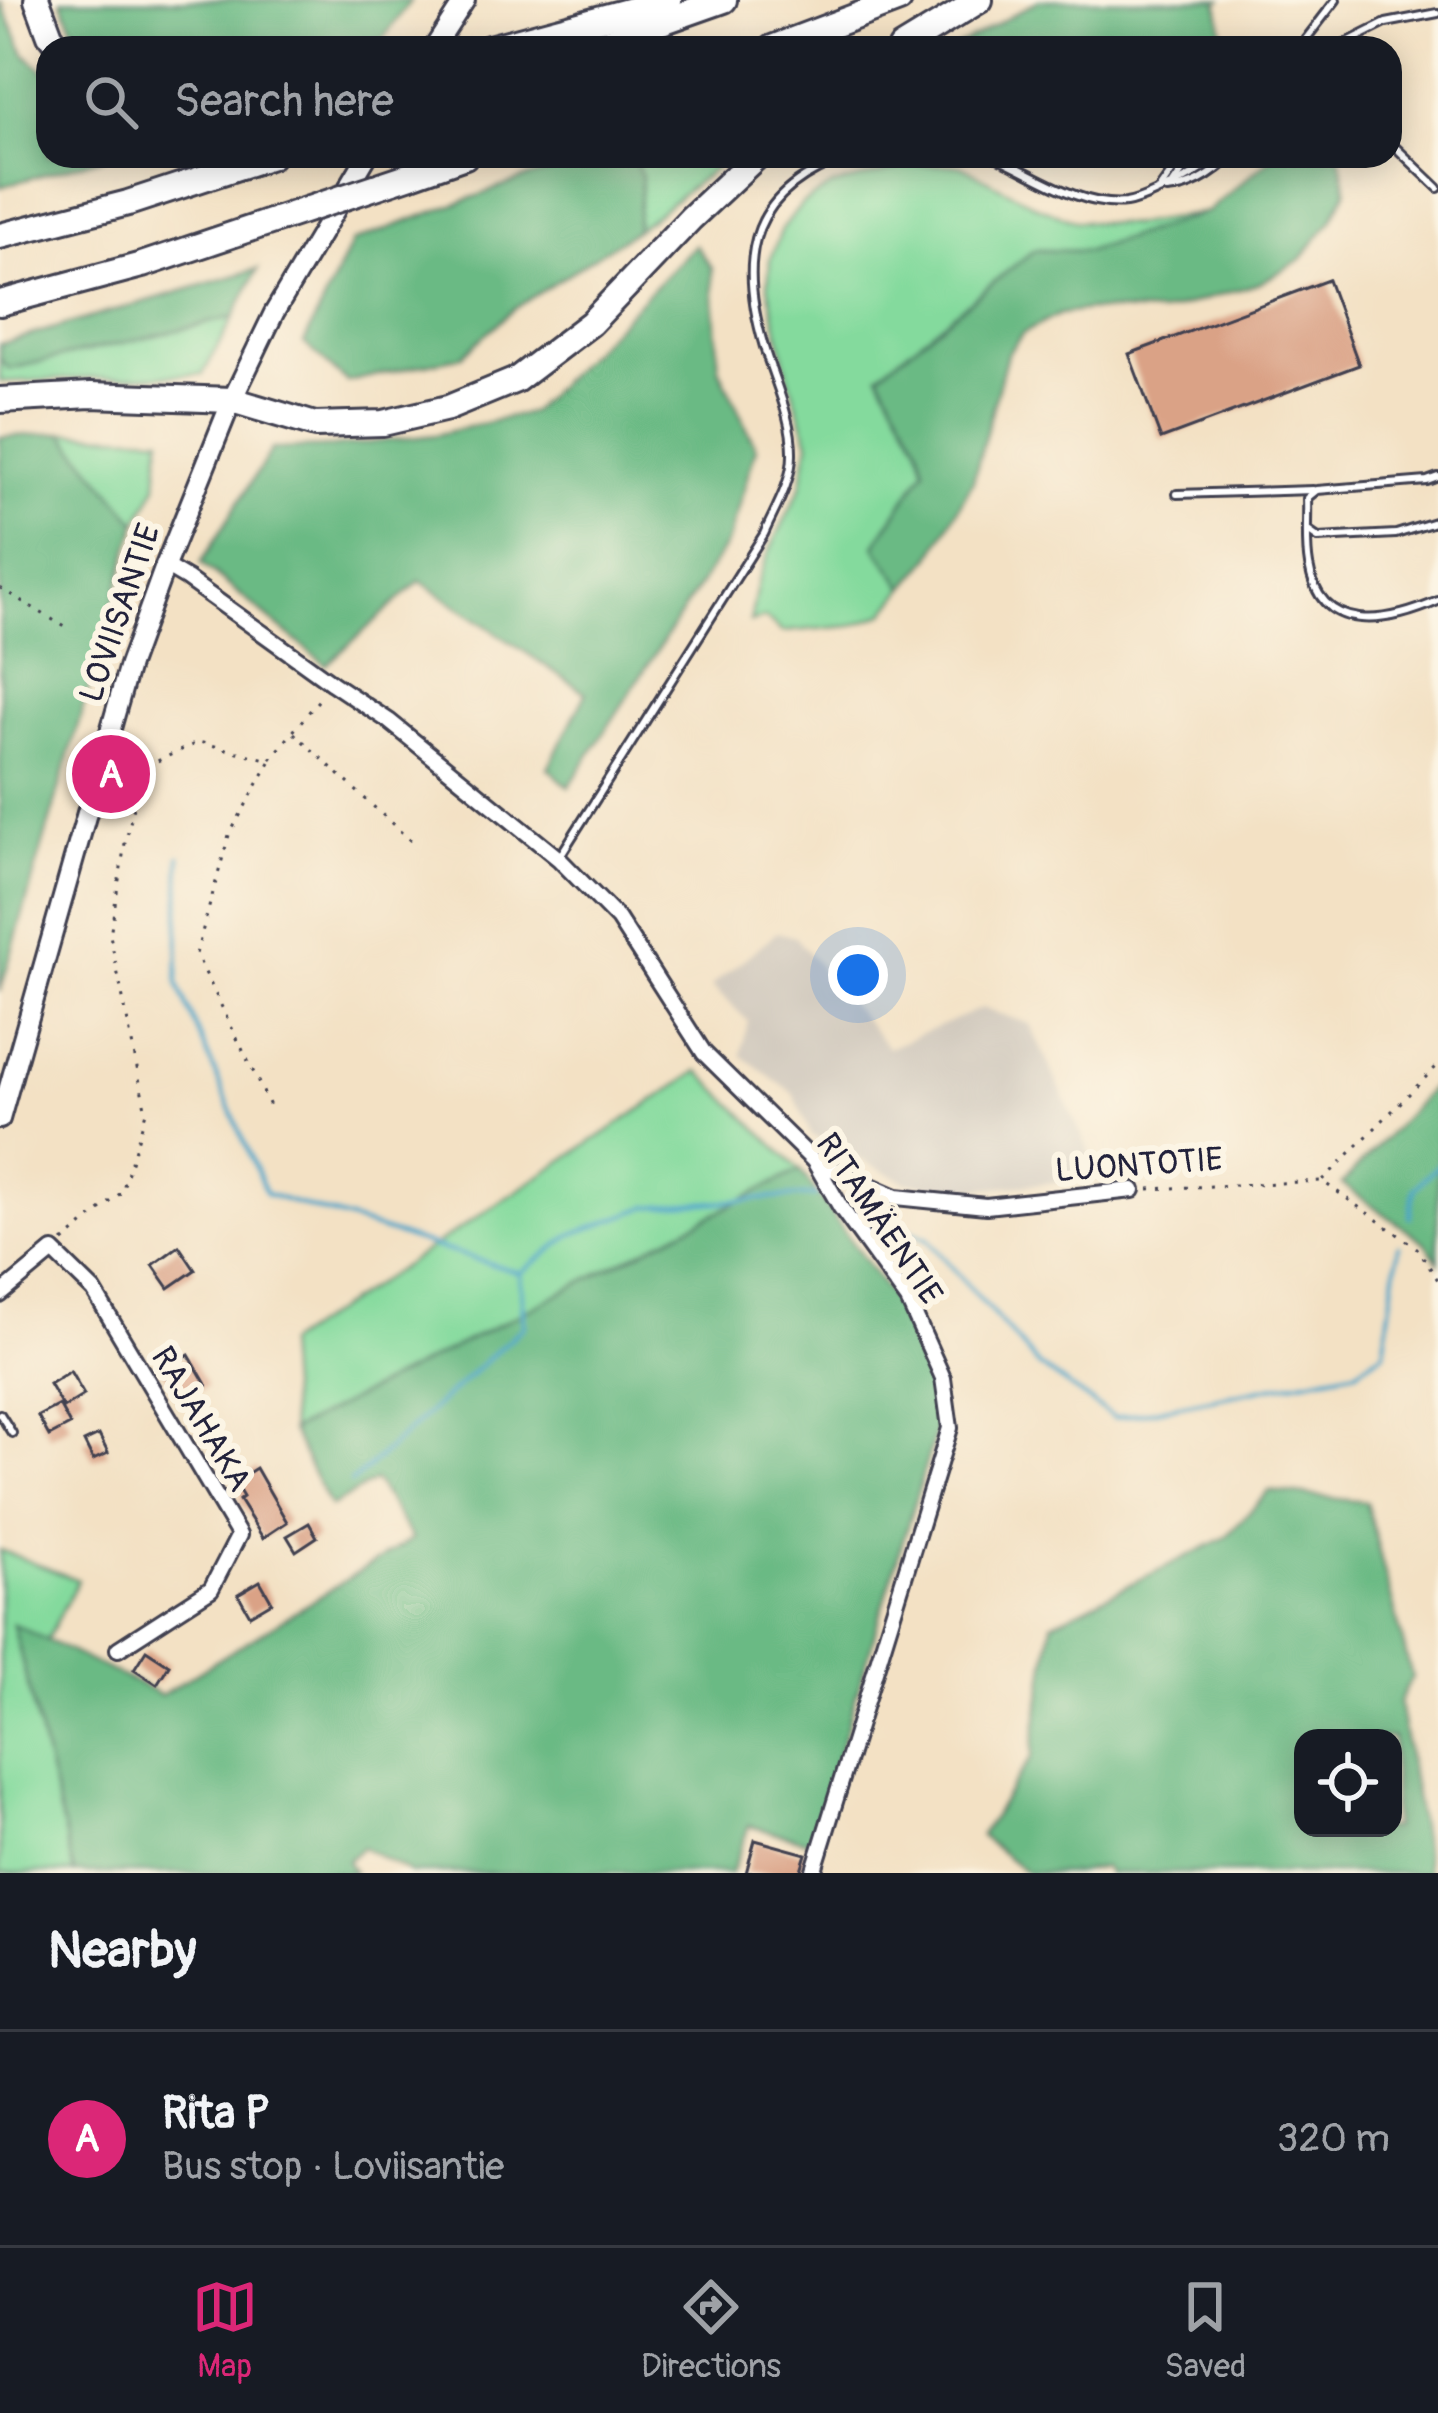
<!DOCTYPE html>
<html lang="en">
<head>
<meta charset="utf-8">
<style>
	body { margin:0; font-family:Pangolin,sans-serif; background:#20242c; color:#f1f3f6 }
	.controls { position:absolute; right:36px; bottom:36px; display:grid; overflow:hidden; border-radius:24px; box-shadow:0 6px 30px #0003 }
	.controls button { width:108px; height:108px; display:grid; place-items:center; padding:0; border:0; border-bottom:3px solid #363941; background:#171b24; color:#f1f3f6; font:60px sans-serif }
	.you { position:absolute; left:858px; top:975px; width:42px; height:42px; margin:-30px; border:9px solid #fff; border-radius:50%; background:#1a73e8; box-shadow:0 0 0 18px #1a73e833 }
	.badge { display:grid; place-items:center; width:78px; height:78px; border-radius:50%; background:#db2777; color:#fff; font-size:39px; font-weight:700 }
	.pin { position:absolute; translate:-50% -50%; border:6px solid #fff; box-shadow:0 3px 12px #0006 }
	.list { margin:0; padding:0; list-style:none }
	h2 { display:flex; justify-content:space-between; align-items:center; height:156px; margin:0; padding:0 48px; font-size:51px }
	h2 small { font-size:39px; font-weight:400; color:#9ea1a6 }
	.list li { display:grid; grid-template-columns:78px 1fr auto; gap:36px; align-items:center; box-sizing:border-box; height:216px; padding:0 48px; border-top:3px solid #363941 }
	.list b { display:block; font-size:45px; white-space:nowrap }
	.list p { margin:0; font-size:39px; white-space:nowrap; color:#9ea1a6 }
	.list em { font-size:39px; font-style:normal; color:#9ea1a6 }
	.icon { flex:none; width:66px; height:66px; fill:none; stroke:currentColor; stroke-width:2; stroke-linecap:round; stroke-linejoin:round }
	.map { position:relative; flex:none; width:1438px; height:1873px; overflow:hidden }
	.search { position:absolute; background:#171b24; box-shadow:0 6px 30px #0003; left:36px; right:36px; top:36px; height:132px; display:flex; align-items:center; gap:30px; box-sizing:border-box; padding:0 42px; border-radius:36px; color:#9ea1a6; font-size:45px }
	.sheet { height:372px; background:#171b24 }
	nav { display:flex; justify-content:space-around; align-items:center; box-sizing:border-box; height:168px; border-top:3px solid #363941; background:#171b24; font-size:33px; color:#9ea1a6 }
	nav a { display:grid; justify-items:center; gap:6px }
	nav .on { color:#db2777 }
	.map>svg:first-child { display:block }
	.industrial { fill:#cbc3b8 }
	.green { fill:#84da9d; stroke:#537e6c; stroke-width:3 }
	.forest { fill:#6bba84; stroke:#466e60; stroke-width:3; fill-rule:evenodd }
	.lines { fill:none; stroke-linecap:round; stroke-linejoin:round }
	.stream { stroke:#4aa5c8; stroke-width:4.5 }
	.building { fill:#daa286 }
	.service-casing { stroke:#413f50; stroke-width:12 }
	.minor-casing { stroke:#413f50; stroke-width:20 }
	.secondary-casing { stroke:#413f50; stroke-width:24 }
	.motorway-casing { stroke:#413f50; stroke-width:30 }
	.path { stroke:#413f50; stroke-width:3; stroke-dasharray:3 9; stroke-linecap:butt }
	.service { stroke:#fff; stroke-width:6 }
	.minor { stroke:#fff; stroke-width:14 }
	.secondary { stroke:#fff; stroke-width:18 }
	.motorway { stroke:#fff; stroke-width:24 }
	.motorway-bridge-casing { stroke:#413f50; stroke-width:30; stroke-linecap:butt }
	.motorway-bridge { stroke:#fff; stroke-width:24 }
	.labels { text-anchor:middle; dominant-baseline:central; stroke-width:12; stroke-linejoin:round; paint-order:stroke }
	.street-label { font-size:33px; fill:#22223b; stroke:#fcf5e5 }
</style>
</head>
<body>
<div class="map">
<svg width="1438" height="1873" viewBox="0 0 1438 1873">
	<rect width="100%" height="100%" fill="#fcf5e5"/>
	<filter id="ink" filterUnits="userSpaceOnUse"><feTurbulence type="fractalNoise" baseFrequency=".00833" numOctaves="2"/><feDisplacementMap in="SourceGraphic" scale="24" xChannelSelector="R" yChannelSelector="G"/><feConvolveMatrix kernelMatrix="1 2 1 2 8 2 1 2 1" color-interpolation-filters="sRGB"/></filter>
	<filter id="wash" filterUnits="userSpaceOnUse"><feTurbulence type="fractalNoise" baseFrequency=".004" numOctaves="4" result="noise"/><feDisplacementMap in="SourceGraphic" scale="48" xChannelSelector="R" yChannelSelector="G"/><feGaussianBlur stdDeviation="2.7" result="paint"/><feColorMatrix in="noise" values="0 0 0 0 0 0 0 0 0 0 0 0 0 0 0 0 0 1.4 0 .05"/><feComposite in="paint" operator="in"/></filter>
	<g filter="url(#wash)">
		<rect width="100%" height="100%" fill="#f3e1c4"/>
		<polygon class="industrial" points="777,932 795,937 888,1048 982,1008 1030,1024 1102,1179 957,1190 906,1182 811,1135 794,1094 741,1055 748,1021 711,986"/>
		<g class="green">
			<polygon points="633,156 730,156 636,230 642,177"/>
			<polygon points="915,165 960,165 1037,206 1075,221 1132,225 1207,212 1087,251 1034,250 879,374 918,444 925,469 875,545 905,588 884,614 852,626 782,632 765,618 750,622 758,581 769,552 801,487 809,442 789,379 768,287 770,259 782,229 802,204 834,185"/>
			<polygon points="234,317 203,374 0,382 0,359 10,369"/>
			<polygon points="63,433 161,437 157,485 137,523"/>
			<polygon points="699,1071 800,1170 291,1431 285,1344"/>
			<polygon points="0,1550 78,1580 47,1640 13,1625 74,1873 0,1873"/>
		</g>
		<g class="forest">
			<polygon points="0,0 25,54 48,74 48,156 108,156 0,187"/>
			<polygon points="61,0 411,0 383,39 339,48 105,48 75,32"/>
			<polygon points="1039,0 1221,0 1218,3 1224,40 1214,48 955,48"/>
			<polygon points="611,156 633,156 642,177 636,230 514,309 461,356 347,382 304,343 352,242 523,179"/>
			<polygon points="1273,156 1340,156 1347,190 1332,220 1301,259 1260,283 1161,313 1089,310 1060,314 1022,334 1007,354 973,481 932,556 905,588 875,546 925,469 918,444 879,374 1034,250 1088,251 1207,212"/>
			<polygon points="695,245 712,268 719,368 756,448 728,541 569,787 548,768 586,693 420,581 326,665 201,563 272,449 333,447 435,435 531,412"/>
			<polygon points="258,269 234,317 9,369 0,359 0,344"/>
			<polygon points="63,433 137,523 0,992 0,437"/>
			<polygon points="1438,1081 1438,1262 1426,1243 1342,1184"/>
			<polygon points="800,1170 894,1301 930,1383 937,1427 812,1842 749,1826 731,1873 411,1873 362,1847 347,1861 354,1873 74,1873 13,1624 161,1695 412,1539 375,1481 330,1507 291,1431"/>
			<path d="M 1269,1491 L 1366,1502 L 1412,1677 L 1399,1703 L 1428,1873 L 1109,1873 L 1103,1867 L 1075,1873 L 1027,1873 L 980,1836 L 1032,1757 L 1052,1623 L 1226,1537 ZM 1303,1738 L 1393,1738 L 1393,1828 L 1303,1828 Z"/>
		</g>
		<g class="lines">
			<g class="stream">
				<polyline points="180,856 178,984 266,1194 520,1273"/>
				<polyline points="861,1209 926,1238 1039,1366 1114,1418 1357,1370 1384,1352 1399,1245"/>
				<polyline points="1410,1217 1414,1189 1438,1165"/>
				<polyline points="351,1483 524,1326 520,1273 573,1234 647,1207 817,1195"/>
			</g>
		</g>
		<g id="blocks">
			<g class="building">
				<polygon points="1328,280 1359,365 1161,439 1129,354"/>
				<polygon points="179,1246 195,1270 169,1288 153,1265"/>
				<polygon points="189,1355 207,1386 181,1401 163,1370"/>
				<polygon points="70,1371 84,1395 63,1408 49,1384"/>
				<polygon points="59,1405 70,1425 49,1436 38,1416"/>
				<polygon points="99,1435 108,1453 93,1460 84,1442"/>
				<polygon points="256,1468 287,1522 263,1538 239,1500 243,1497 234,1482"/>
				<polygon points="309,1523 317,1537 296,1551 287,1536"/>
				<polygon points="260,1581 272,1602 250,1615 238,1594"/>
				<polygon points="146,1650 169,1665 157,1684 134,1669"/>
				<polygon points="755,1840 806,1854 800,1873 746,1873"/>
			</g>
		</g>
	</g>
	<g filter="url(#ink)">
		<use href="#blocks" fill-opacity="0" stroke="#413f50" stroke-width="3"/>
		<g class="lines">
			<g class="service-casing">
				<g id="service">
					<polyline points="1299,48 1336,0"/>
					<polyline points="1336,48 1386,23 1438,13"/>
					<polyline points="1390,142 1438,188"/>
					<path d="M 993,156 C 1034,173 1080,208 1126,203 C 1139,201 1150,195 1161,190 C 1182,182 1202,171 1218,156"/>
					<polyline points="1174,183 1193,156"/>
					<polyline points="1161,187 1183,156"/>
					<path d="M 1167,190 C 1193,188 1214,174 1232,156"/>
					<path d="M 1438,477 L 1427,481 L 1317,490 L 1307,498 C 1308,519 1305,543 1309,565 C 1320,636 1388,623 1438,601"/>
					<polyline points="1177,494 1313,490"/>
					<polyline points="1308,531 1318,538 1396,534 1438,521"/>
					<path d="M 560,856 L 764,534 C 775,509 792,482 792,455 C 793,419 774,381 764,347 C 736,252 751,189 851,156"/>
					<polyline points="0,1414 12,1433"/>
				</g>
			</g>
			<g class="minor-casing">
				<g id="minor">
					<polyline points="165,566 187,579 332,683 389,721 559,859 618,919 704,1053 814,1161 841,1208 908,1300 943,1378 950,1428 813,1873"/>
					<polyline points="814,1161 896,1197 986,1206 1133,1190"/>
					<polyline points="0,1295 53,1251 94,1291 239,1535 211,1589 118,1649"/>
				</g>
			</g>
			<g class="secondary-casing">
				<g id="secondary">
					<polyline points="434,48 465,0"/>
					<polyline points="0,1119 129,665 165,566 232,400 274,313 367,156"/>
				</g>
			</g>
			<g class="motorway-casing">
				<g id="motorway">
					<polyline points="37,0 50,35 60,48"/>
					<polyline points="489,48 669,0"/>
					<polyline points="588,48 724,0"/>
					<polyline points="772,48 899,0"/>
					<polyline points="901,48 980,0"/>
					<polyline points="411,175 465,156"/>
					<polyline points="0,236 128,203 271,156"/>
					<polyline points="0,303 142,265 279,219"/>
					<polyline points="0,400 91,395 232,400 315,425 383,423 448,408 516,380 591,323 691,218 757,156"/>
				</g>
			</g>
			<g class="path">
				<polyline points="0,588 65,627"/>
				<polyline points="294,733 414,844"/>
				<polyline points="270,762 229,835 196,954 270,1106"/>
				<polyline points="1323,1180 1438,1065"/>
				<polyline points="1149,1189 1322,1181 1417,1248 1438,1280"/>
				<polyline points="63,1242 122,1192 146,1112 110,935 125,843 144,767 199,742 270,760 321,697"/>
			</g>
			<use href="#service" class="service"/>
			<use href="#minor" class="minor"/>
			<use href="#secondary" class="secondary"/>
			<use href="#motorway" class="motorway"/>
			<g class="motorway-bridge-casing">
				<polyline id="motorway-bridge" points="279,219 411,175"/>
			</g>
			<use href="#motorway-bridge" class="motorway-bridge"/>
		</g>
	</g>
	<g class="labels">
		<g class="street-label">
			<text transform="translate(120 613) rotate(-71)">LOVIISANTIE</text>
			<text transform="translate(1139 1165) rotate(-4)">LUONTOTIE</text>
			<text transform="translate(879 1219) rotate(56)">RITAMÄENTIE</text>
			<text transform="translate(201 1419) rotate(59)">RAJAHAKA</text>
		</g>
	</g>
</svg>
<div class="controls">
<button><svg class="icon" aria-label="locate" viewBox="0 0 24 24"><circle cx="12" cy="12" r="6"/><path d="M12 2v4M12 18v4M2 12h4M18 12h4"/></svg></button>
</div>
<div class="you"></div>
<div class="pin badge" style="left:111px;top:774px">A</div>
<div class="search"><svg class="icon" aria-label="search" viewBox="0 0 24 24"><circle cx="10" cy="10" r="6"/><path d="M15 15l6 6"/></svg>Search here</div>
</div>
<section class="sheet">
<h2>Nearby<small></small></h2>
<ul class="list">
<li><span class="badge">A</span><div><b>Rita P</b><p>Bus stop · Loviisantie</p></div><em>320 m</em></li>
</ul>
</section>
<nav>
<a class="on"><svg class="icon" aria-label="map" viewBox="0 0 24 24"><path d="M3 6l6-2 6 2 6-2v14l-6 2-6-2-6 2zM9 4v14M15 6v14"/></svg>Map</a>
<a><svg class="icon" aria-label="directions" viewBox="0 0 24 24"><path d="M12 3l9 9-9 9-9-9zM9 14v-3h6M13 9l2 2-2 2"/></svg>Directions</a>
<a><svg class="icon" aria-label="saved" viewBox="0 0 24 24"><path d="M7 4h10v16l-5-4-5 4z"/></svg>Saved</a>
</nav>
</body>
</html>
